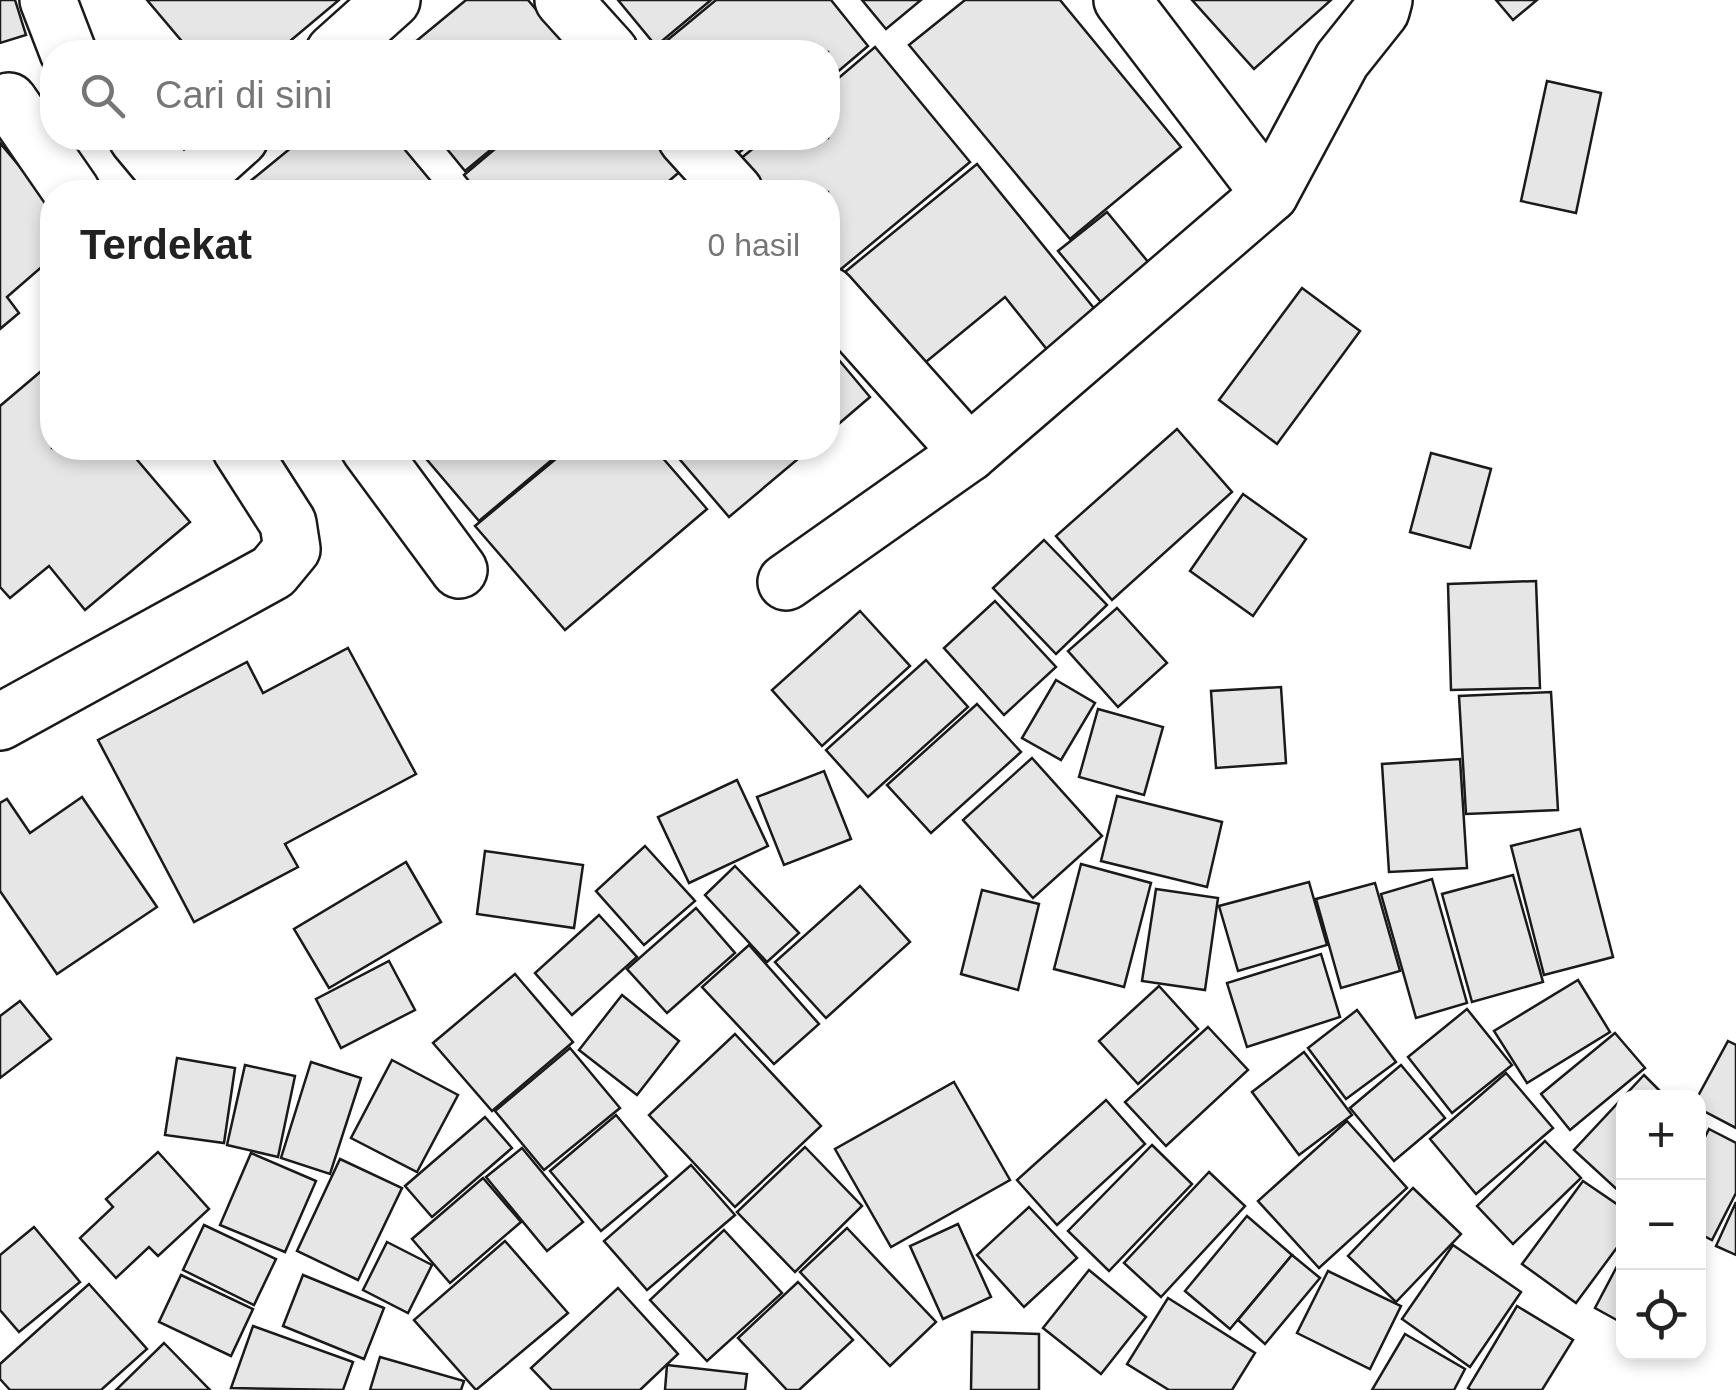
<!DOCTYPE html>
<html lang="id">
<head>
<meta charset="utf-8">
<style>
	body { margin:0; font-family:Arial,sans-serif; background:#f6f6f6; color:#222 }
	.controls { position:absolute; right:30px; bottom:30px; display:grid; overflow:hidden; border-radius:20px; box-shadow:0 5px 15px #0003 }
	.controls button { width:90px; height:90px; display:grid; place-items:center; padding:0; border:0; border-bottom:2px solid #e0e0e0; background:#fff; color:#222; font:50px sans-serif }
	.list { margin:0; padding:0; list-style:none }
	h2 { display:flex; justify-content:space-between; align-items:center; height:130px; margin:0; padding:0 40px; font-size:42px }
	h2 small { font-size:32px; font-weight:400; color:#767676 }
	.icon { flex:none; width:55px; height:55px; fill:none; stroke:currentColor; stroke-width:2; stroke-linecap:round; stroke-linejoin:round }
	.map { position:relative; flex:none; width:1736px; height:1390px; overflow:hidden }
	.search { position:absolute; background:#fff; box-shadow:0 5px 15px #0003; left:40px; top:40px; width:800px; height:110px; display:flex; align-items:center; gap:25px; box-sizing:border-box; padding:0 35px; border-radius:40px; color:#767676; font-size:38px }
	.panel { position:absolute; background:#fff; box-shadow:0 5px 15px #0003; left:40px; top:180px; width:800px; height:280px; border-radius:40px }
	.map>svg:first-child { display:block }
	.building { fill:#e6e6e6; stroke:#1a1a1a; stroke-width:2.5 }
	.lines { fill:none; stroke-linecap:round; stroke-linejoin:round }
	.street-casing { stroke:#1a1a1a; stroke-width:60 }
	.street { stroke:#fff; stroke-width:55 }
</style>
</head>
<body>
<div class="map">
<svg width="1736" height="1390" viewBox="0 0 1736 1390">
	<rect width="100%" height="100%" fill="#fff"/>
	<g class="building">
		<polygon points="0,0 15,0 26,35 0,43"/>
		<polygon points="147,0 339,0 277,52 191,52"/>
		<polygon points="466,0 528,0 572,52 403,52"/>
		<polygon points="618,0 711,0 656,46"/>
		<polygon points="716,0 831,0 868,46 828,80 828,52 653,52"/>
		<polygon points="862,0 921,0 886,29"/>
		<polygon points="965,0 1060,0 1181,147 1070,239 909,45"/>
		<polygon points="1192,0 1331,0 1254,69"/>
		<polygon points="1496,0 1537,0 1513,20"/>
		<polygon points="875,47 970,162 829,279 828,192 757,192 734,164 766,138 828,138 828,87"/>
		<polygon points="1547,81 1601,93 1576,213 1521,201"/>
		<polygon points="303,138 395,138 440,192 237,192"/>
		<polygon points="438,138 505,138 465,171"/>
		<polygon points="508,138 657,138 683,169 656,192 478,192 464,175"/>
		<polygon points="721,138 757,138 736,155"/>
		<polygon points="0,143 52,205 52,258 7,297 19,313 0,329"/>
		<polygon points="977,164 1106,323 1057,362 1005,297 921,366 845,272"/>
		<polygon points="697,171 715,192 672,192"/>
		<polygon points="1107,212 1163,280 1116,320 1058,251"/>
		<polygon points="1302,288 1360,331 1277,444 1219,400"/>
		<polygon points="828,347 870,397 828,433"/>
		<polygon points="52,362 52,448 127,448 190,522 85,610 49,566 10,598 0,587 0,406"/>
		<polygon points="1177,429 1232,492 1112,600 1056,536"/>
		<polygon points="417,448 566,448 479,521"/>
		<polygon points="569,448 654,448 707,509 565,630 475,526"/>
		<polygon points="670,448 811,448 729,517"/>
		<polygon points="1431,453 1491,469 1470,548 1410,532"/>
		<polygon points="1243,494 1306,539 1253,616 1190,571"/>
		<polygon points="1044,540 1107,605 1056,654 993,588"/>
		<polygon points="1536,581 1540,688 1451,690 1448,584"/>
		<polygon points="995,601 1056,667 1004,715 944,648"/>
		<polygon points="1117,608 1167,663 1118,707 1068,651"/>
		<polygon points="860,611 910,666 822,746 772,690"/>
		<polygon points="348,648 416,774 285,844 298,867 194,922 98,740 247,662 263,693"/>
		<polygon points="926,660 968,707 868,797 826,750"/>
		<polygon points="1056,680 1095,703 1061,760 1022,738"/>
		<polygon points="1281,687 1286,763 1216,768 1211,691"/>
		<polygon points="1551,692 1558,810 1466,814 1459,696"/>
		<polygon points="977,704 1021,752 931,833 887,785"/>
		<polygon points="1098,709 1163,727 1144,795 1079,777"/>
		<polygon points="1032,758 1102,836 1033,898 963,820"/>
		<polygon points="1460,759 1467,868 1389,872 1382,764"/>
		<polygon points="824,771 851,839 784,865 757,797"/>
		<polygon points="737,780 768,846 689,883 658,817"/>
		<polygon points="1117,796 1222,822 1207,887 1101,861"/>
		<polygon points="82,797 157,907 57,974 0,891 0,803 7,799 30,833"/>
		<polygon points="1580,829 1613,957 1544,975 1511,846"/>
		<polygon points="645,846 695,901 644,945 596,891"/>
		<polygon points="485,851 583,865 574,928 477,914"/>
		<polygon points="406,862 441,922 329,988 294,929"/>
		<polygon points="1081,864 1151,883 1124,987 1054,969"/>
		<polygon points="735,866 799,933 767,962 705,895"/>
		<polygon points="1513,875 1543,982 1472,1002 1442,894"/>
		<polygon points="1432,879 1467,1003 1416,1018 1381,894"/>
		<polygon points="1309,882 1327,945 1238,971 1219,906"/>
		<polygon points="1375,883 1400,971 1341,988 1316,899"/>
		<polygon points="860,886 910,942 826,1018 775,962"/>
		<polygon points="1156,889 1218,898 1205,990 1142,981"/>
		<polygon points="982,890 1039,904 1018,990 961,974"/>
		<polygon points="696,908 735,953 667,1013 627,969"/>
		<polygon points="599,915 637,957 572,1015 535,973"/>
		<polygon points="749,945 819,1024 774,1064 702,987"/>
		<polygon points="1321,954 1340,1017 1247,1047 1227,983"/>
		<polygon points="389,961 415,1010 341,1048 316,999"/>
		<polygon points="515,974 573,1042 492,1111 433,1043"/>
		<polygon points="1578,980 1610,1032 1527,1083 1494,1031"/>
		<polygon points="1159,986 1198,1029 1138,1084 1099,1041"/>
		<polygon points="622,995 679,1041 637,1095 579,1050"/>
		<polygon points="20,1001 51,1039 0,1078 0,1016"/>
		<polygon points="1467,1009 1512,1065 1452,1113 1408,1057"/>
		<polygon points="1357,1010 1396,1062 1346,1099 1308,1048"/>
		<polygon points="1208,1027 1248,1070 1166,1146 1125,1102"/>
		<polygon points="1615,1033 1645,1068 1570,1130 1541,1094"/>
		<polygon points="735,1034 821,1126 735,1207 649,1115"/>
		<polygon points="1728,1041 1736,1045 1736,1128 1698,1108 1697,1098"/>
		<polygon points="570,1048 620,1108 544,1170 495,1111"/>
		<polygon points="1304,1052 1352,1115 1299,1155 1252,1092"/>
		<polygon points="177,1058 235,1068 224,1143 165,1135"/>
		<polygon points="392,1060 458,1095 417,1172 351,1138"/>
		<polygon points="311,1062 361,1078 330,1174 281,1158"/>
		<polygon points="245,1065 295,1076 278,1157 227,1145"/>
		<polygon points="1401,1065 1445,1118 1394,1161 1350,1108"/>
		<polygon points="1506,1073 1553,1128 1476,1194 1430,1139"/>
		<polygon points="1644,1075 1667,1098 1624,1098 1624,1196 1574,1150"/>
		<polygon points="954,1082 1010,1180 891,1247 835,1149"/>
		<polygon points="1106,1100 1145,1144 1057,1225 1017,1180"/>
		<polygon points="616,1115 667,1176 601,1231 550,1171"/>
		<polygon points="485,1117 512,1148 432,1217 405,1186"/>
		<polygon points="1347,1121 1407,1188 1319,1268 1258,1201"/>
		<polygon points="1709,1129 1736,1143 1736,1193 1712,1240 1698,1233 1698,1151"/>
		<polygon points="1545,1141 1581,1178 1513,1244 1477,1206"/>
		<polygon points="1152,1145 1192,1184 1109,1271 1068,1231"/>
		<polygon points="805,1147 862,1206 795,1272 737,1212"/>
		<polygon points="522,1148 583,1222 547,1251 486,1177"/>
		<polygon points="158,1152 209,1209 158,1256 149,1247 116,1278 80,1238 113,1207 106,1199"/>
		<polygon points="251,1153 316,1181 285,1252 220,1225"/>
		<polygon points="340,1159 402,1188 358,1280 297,1251"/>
		<polygon points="691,1165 735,1215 647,1290 604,1241"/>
		<polygon points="1209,1172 1245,1206 1161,1297 1124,1263"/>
		<polygon points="483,1178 521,1222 450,1283 412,1239"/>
		<polygon points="1583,1181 1624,1209 1624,1238 1576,1303 1522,1264"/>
		<polygon points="1413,1188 1461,1234 1396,1302 1348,1256"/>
		<polygon points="1736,1202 1736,1255 1716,1246"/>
		<polygon points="1029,1207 1077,1258 1024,1307 977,1255"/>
		<polygon points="1247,1216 1292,1255 1230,1329 1185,1291"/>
		<polygon points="958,1224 991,1297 943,1319 910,1246"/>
		<polygon points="204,1225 276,1259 254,1305 183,1270"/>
		<polygon points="34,1227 80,1282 19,1332 0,1310 0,1255"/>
		<polygon points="847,1228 936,1322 890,1366 800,1272"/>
		<polygon points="724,1230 782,1293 707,1361 650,1300"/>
		<polygon points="505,1241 568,1313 476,1390 414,1320"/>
		<polygon points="387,1242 432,1265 408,1313 363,1290"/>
		<polygon points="1453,1245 1521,1292 1470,1367 1402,1319"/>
		<polygon points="1624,1253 1624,1324 1595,1308"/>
		<polygon points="1292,1255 1320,1278 1265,1344 1238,1320"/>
		<polygon points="1089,1270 1146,1317 1101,1374 1043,1328"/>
		<polygon points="1328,1271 1401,1306 1370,1369 1297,1333"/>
		<polygon points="181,1275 253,1309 231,1356 159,1322"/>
		<polygon points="303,1275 384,1308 364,1359 283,1326"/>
		<polygon points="798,1282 853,1340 799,1390 787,1390 738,1338"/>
		<polygon points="89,1284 147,1349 101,1390 10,1390 0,1379 0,1364"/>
		<polygon points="618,1288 678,1354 640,1390 552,1390 531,1368"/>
		<polygon points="1168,1298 1255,1353 1232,1390 1169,1390 1127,1364"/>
		<polygon points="1517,1306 1573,1340 1542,1390 1471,1390 1468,1388"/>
		<polygon points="253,1326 353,1362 343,1390 231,1388"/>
		<polygon points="972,1332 1039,1334 1039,1390 971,1390"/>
		<polygon points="1405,1334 1465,1369 1454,1390 1372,1390"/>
		<polygon points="164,1343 210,1390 116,1390"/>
		<polygon points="380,1357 464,1381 461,1390 370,1390"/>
		<polygon points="667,1365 747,1374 745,1390 665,1390"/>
	</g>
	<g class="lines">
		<g class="street-casing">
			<g id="street">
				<polyline points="48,0 68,52"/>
				<polyline points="563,0 610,52"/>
				<polyline points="1122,0 1270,194"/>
				<polyline points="334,52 392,0"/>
				<polyline points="9,101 72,192"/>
				<polyline points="137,138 182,192"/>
				<polyline points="686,138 735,192"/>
				<polyline points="181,191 240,138"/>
				<polyline points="828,295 969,453"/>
				<polyline points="369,448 459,570"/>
				<polyline points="786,582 969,453 1270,194 1342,60 1381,11 1384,0"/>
				<polyline points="0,722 273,572 292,549 288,523 240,448"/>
			</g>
		</g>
		<use href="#street" class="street"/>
	</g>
</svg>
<div class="controls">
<button>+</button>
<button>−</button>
<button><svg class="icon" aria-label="locate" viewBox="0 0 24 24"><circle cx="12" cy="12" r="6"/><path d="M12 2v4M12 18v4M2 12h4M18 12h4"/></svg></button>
</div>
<div class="search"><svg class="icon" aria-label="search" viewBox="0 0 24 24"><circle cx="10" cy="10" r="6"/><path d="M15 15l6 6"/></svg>Cari di sini</div>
<section class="panel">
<h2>Terdekat<small>0 hasil</small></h2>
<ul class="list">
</ul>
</section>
</div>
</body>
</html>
